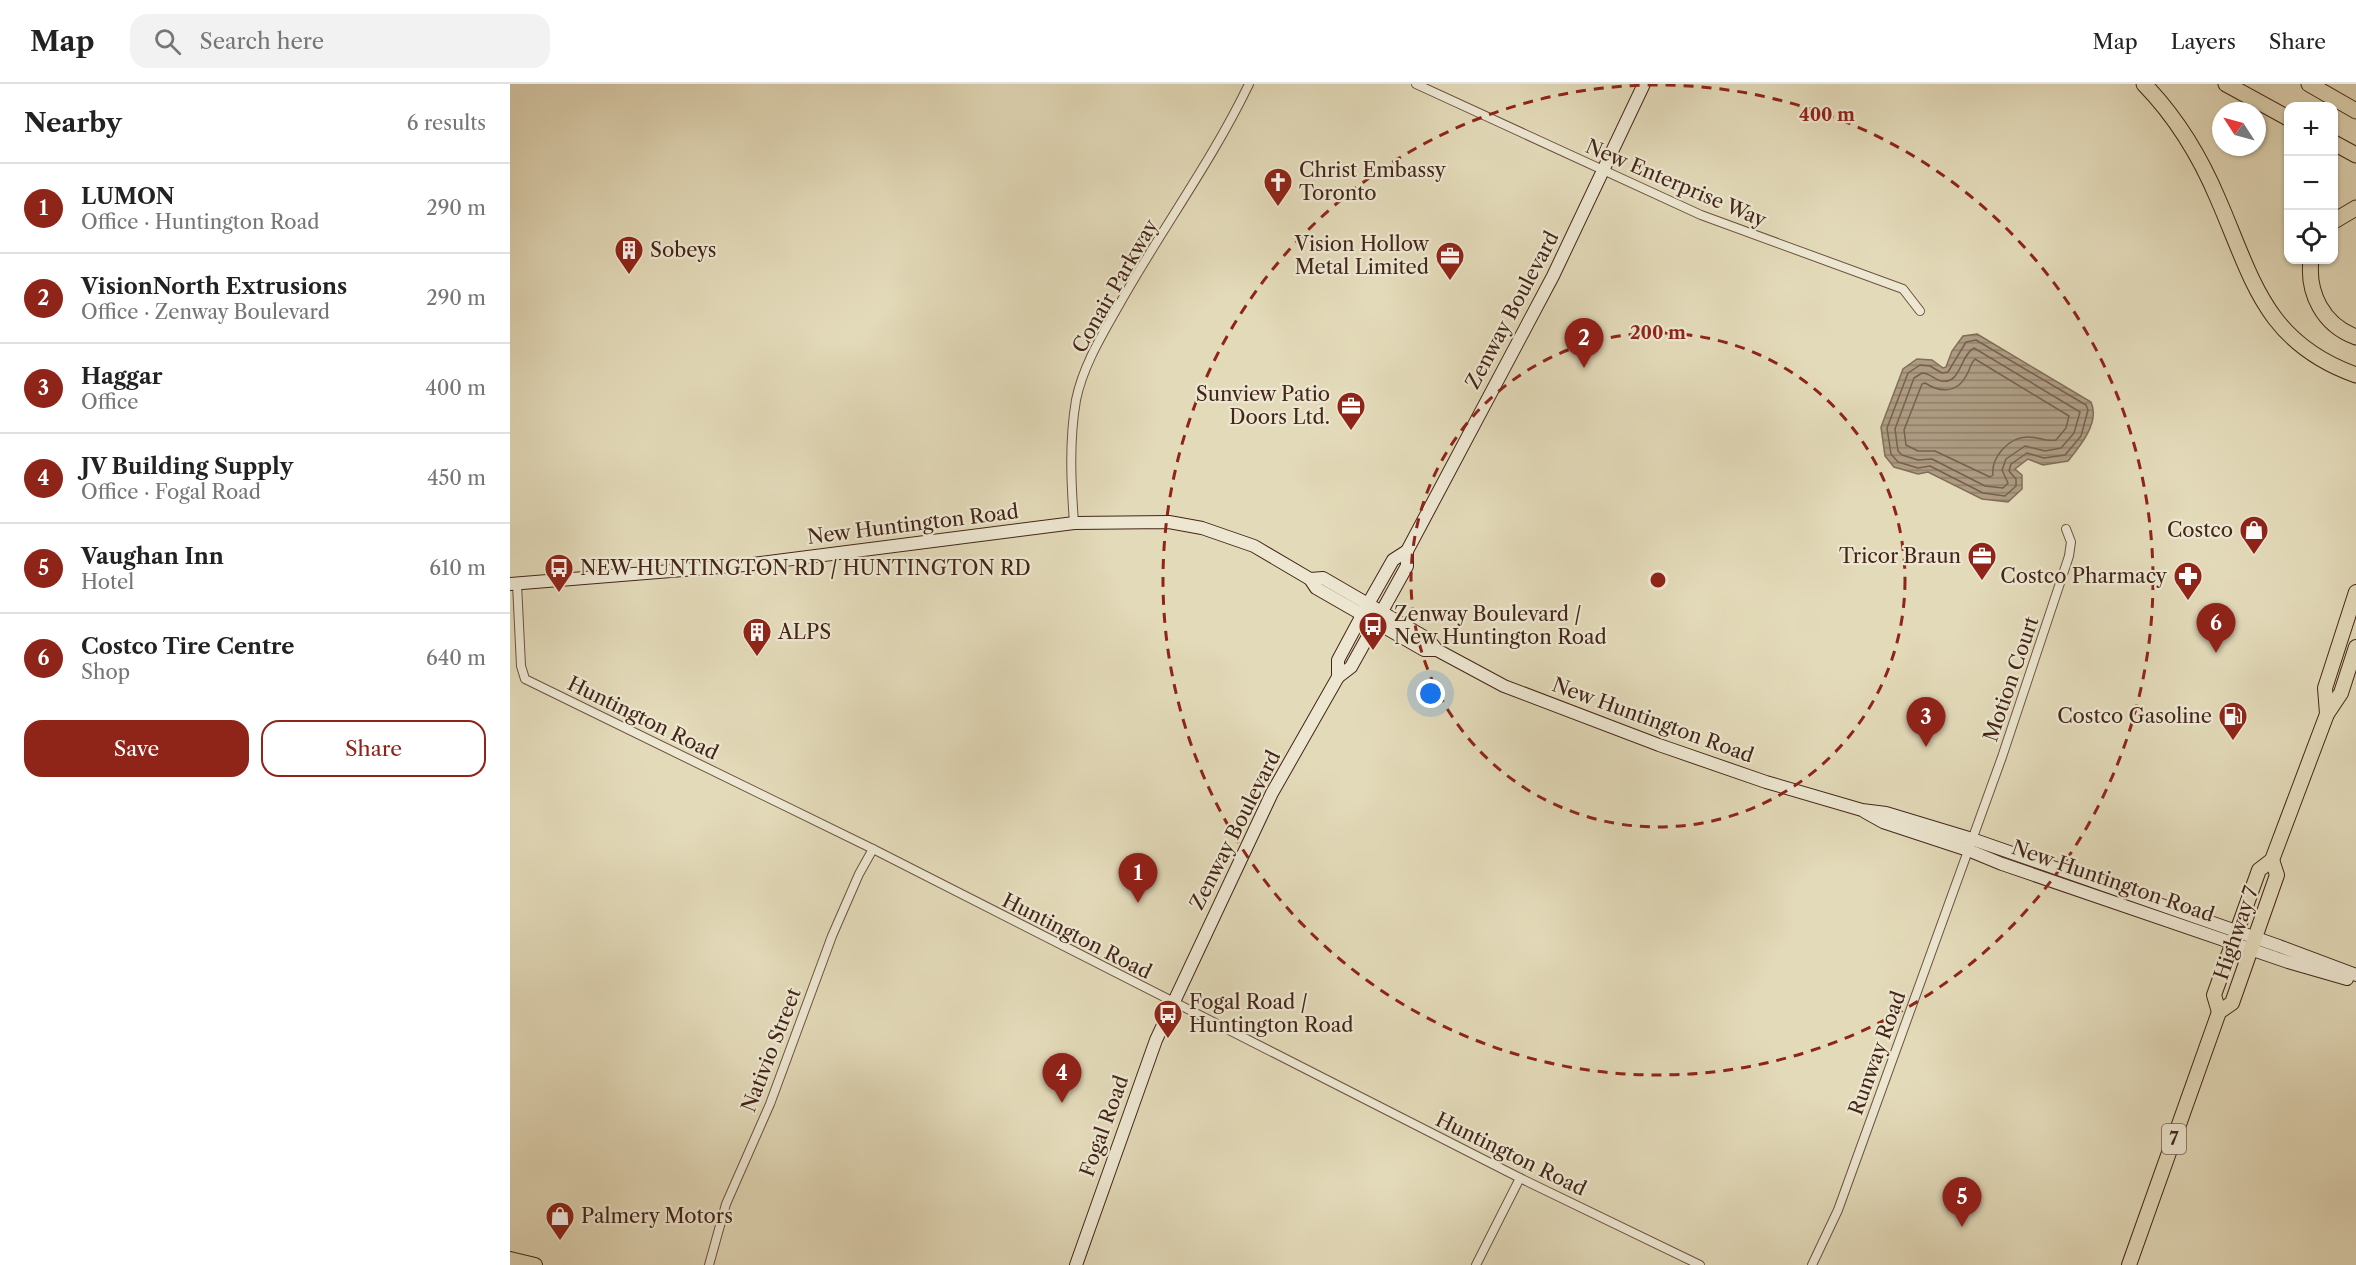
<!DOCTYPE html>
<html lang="en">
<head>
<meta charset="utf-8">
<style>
	body { margin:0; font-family:"Libre Caslon Text",serif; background:#f2f2f2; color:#222 }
	.controls { position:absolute; right:18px; top:18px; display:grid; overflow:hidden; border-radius:12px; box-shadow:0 2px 4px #0004 }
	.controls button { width:54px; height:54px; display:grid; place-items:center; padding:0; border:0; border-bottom:2px solid #e0e0e0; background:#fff; color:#222; font:30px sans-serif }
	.compass { position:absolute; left:1702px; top:18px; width:54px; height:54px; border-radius:50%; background:#fff; box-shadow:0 2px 4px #0004; rotate:306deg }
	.you { position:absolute; left:921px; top:610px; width:21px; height:21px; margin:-15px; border:4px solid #fff; border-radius:50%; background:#1a73e8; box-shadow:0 0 0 9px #1a73e833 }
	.badge { display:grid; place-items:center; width:39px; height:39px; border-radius:50%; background:#8f2418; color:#fff; font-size:20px; font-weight:700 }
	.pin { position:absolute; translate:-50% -50px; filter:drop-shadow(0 2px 3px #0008) }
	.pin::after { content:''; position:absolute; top:32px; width:21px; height:18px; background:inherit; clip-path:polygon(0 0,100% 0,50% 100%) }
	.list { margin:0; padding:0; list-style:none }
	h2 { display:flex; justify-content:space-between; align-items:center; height:78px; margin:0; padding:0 24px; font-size:26px }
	h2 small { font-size:20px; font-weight:400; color:#767676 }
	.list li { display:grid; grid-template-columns:39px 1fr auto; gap:18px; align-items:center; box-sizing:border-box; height:90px; padding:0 24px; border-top:2px solid #e0e0e0 }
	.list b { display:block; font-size:22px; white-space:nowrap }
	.list p { margin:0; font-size:20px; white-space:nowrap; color:#767676 }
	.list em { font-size:20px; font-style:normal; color:#767676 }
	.actions { display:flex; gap:12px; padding:18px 24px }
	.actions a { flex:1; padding:14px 0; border:2px solid #8f2418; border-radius:18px; text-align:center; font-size:21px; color:#8f2418 }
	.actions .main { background:#8f2418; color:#fff }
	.icon { flex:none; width:33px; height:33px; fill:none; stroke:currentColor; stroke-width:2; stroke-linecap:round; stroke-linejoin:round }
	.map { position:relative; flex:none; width:1846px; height:1181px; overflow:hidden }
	header { display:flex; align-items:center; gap:36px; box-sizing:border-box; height:84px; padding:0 30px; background:#fff; border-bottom:2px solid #e0e0e0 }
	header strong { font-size:28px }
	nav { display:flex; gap:33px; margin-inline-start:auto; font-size:21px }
	.search { width:420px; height:54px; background:#f2f2f2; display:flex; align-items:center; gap:15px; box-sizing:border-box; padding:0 21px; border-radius:18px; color:#767676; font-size:22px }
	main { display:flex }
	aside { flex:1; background:#fff }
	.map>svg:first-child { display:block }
	.water { fill:url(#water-rules); stroke:#836c58; stroke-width:1.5 }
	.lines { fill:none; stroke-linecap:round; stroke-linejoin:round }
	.shore { stroke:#78604d; stroke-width:1.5 }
	.street-casing { stroke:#6c5240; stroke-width:10 }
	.secondary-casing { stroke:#442518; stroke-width:14 }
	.primary-casing { stroke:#442518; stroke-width:16 }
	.highway-casing { stroke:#442518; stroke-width:17 }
	.street { stroke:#ede7d2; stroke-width:8 }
	.secondary { stroke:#ede7d2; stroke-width:12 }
	.primary { stroke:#e3dab9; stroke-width:14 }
	.highway { stroke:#e3dab9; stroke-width:15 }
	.ring { fill:none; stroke:#8f2418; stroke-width:3; stroke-dasharray:10 8 }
	.labels { text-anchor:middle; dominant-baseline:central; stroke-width:4.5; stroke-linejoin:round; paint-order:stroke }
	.shield { fill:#ede7d2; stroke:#775f50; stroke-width:1.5 }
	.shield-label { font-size:18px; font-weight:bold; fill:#442518 }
	.poi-label { font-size:20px; fill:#442518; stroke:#ede7d2; text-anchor:start }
	.street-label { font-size:20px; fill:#442518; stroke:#ede7d2 }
	.centre { fill:#8f2418; stroke:#ede7d2; stroke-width:3 }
	.ring-label { font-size:18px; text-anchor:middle; font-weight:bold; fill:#8f2418; stroke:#ede7d2; stroke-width:4.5; stroke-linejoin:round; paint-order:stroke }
</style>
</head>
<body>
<header>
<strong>Map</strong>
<div class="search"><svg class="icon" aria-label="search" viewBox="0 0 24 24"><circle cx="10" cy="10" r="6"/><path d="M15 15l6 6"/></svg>Search here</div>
<nav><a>Map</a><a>Layers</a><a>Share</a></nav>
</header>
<main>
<aside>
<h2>Nearby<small>6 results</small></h2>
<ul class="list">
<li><span class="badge">1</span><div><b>LUMON</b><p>Office · Huntington Road</p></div><em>290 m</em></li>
<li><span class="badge">2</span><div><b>VisionNorth Extrusions</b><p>Office · Zenway Boulevard</p></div><em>290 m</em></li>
<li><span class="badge">3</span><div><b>Haggar</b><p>Office</p></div><em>400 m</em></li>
<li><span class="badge">4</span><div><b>JV Building Supply</b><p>Office · Fogal Road</p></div><em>450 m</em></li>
<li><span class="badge">5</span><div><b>Vaughan Inn</b><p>Hotel</p></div><em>610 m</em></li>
<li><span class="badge">6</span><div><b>Costco Tire Centre</b><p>Shop</p></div><em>640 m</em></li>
</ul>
<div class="actions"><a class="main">Save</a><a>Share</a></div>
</aside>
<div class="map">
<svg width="1846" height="1181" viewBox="0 0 1846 1181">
	<defs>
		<pattern id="water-rules" width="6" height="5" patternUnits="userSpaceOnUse" patternTransform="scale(1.5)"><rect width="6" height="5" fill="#ad9c82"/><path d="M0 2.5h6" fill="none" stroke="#8e7f69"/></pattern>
	</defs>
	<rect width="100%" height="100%" fill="#e3dab9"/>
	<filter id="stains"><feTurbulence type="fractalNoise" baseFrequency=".00333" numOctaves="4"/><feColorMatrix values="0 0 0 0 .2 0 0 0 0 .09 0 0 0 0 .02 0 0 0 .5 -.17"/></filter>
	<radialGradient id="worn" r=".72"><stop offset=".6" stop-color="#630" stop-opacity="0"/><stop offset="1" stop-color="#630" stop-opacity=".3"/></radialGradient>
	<path class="water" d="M 1467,250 L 1581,318 C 1590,338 1571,361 1558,377 L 1533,381 L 1518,375 L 1505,385 L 1512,391 L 1512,405 L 1498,418 L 1472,415 L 1418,388 L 1408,390 L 1384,383 L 1375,372 L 1371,343 L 1393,285 L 1407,275 L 1422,276 L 1433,284 L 1436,283 L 1442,267 L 1453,252 Z"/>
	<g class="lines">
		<g class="shore">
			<polygon points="1466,256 1576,321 1578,326 1571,352 1555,371 1534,374 1517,369 1501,380 1499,387 1506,395 1506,402 1495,412 1473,409 1420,382 1408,384 1388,378 1381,370 1377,344 1398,289 1410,281 1420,282 1432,289 1438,288 1456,258"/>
			<path d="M 1464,264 L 1570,328 L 1564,349 L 1551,364 L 1535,367 L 1515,362 L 1496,375 L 1492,386 L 1498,399 L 1493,404 L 1475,402 L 1422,375 L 1408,376 L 1392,371 L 1388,367 L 1385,345 L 1404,294 L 1412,289 C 1420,289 1423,295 1431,297 C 1451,301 1450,271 1464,264 Z"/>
			<path d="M 1465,275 L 1559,332 L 1556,344 L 1546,356 C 1535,358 1529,353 1518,353 C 1499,353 1481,373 1483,391 L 1480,393 L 1425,367 L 1408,367 L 1396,361 L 1394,346 L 1412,300 L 1415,299 C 1429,308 1447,310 1456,292 C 1460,286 1460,280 1465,275 Z"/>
		</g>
		<g class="street-casing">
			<g id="street">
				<polyline points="906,0 1191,131 1393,205 1410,227"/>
				<path d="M 564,439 C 561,398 559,357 566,316 C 573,282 592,251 609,221 C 651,146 702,77 739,0"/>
				<polyline points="7,500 11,582 15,595 363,765 1010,1094 1190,1181"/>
				<polyline points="199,1181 216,1120 260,1020 322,852 349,790 363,765"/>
				<polyline points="966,1181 1010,1094"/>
				<polyline points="1302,1181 1328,1126 1492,673 1559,472 1561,458 1556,445"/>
			</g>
		</g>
		<g class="secondary-casing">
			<g id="secondary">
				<polyline points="800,495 813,494 918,555 927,566 994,602 1149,661 1256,698 1352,726 1376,729 1462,755 1769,862 1846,891"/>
				<polyline points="0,500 235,481 564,439 659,438 692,444 744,462 800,495 806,504 914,566 927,566"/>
				<polyline points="828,593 828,576 858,520 883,476 897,467"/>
				<polyline points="1355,728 1373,738 1458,766 1492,780 1778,878 1837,895"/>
				<polyline points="566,1181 646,956 762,709 828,593 841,583 897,482 897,467 1043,192 1134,0"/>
			</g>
		</g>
		<g class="primary-casing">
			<g id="primary">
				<polyline points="1817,630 1815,604 1846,508"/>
				<polyline points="1709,928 1704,911 1749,786 1762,776 1817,630 1831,609 1846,563"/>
				<polyline points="0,1175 25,1181"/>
				<polyline points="1619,1181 1709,928 1722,919 1767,791 1762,776"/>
			</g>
		</g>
		<g class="highway-casing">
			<g id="highway">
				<path d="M 1634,0 C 1666,33 1690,72 1708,115 C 1743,195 1754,258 1846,291"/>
				<polyline points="1716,0 1778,34"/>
				<polyline points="1799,0 1846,27"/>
				<polyline points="1824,59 1846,71"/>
				<polyline points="1824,137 1846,124"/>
				<path d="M 1801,176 C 1797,209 1813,241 1846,253"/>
			</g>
		</g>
		<use href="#street" class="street"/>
		<use href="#secondary" class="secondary"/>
		<use href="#primary" class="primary"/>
		<use href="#highway" class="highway"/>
	</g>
	<g class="ring">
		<circle cx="1148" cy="496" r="247"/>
		<circle cx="1148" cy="496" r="495"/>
	</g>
	<defs>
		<g id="church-pin" transform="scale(1.5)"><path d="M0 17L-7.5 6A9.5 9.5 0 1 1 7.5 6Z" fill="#8f2418" stroke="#ede7d2"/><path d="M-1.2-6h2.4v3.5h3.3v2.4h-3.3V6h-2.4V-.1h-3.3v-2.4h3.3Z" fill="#fff"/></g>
		<g id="building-pin" transform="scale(1.5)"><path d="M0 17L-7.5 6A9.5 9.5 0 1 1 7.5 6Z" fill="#8f2418" stroke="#ede7d2"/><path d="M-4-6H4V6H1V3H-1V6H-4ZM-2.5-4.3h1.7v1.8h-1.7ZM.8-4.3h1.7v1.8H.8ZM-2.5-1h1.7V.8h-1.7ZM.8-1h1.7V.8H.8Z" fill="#fff"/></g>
		<g id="office-pin" transform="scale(1.5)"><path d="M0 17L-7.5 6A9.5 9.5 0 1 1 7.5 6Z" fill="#8f2418" stroke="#ede7d2"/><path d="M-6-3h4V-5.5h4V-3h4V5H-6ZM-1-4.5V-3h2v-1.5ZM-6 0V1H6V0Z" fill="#fff"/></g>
		<g id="shop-pin" transform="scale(1.5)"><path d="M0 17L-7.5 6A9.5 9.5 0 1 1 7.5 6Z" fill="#8f2418" stroke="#ede7d2"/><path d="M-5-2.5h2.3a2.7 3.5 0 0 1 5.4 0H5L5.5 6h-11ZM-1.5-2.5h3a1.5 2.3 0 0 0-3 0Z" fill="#fff"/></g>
		<g id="bus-pin" transform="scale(1.5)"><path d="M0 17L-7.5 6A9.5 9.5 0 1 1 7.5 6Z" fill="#8f2418" stroke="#ede7d2"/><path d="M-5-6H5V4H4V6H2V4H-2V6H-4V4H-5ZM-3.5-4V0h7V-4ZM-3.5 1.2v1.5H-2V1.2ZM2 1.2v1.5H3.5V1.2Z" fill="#fff"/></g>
		<g id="pharmacy-pin" transform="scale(1.5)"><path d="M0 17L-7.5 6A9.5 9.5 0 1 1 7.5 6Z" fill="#8f2418" stroke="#ede7d2"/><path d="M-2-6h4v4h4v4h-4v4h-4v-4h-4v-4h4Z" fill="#fff"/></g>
		<g id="fuel-pin" transform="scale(1.5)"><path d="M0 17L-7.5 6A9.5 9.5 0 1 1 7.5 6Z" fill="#8f2418" stroke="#ede7d2"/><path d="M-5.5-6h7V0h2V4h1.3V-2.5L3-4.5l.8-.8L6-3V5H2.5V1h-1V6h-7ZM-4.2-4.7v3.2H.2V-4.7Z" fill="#fff"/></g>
	</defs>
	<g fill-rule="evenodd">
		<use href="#church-pin" x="768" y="98"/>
		<use href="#building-pin" x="119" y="166"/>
		<use href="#office-pin" x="940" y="172"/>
		<use href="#office-pin" x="841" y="322"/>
		<use href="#shop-pin" x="1744" y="446"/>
		<use href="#office-pin" x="1472" y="472"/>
		<use href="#bus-pin" x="49" y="484"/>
		<use href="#pharmacy-pin" x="1678" y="492"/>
		<use href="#bus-pin" x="863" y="542"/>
		<use href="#building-pin" x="247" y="548"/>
		<use href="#fuel-pin" x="1723" y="632"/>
		<use href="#bus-pin" x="658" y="930"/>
		<use href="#shop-pin" x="50" y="1132"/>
	</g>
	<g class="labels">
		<rect class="shield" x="1652" y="1040" width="24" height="30" rx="4.5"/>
		<g class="shield-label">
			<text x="1664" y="1055">7</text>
		</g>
		<g class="poi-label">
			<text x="789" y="86">Christ Embassy<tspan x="789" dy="23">Toronto</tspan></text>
			<text x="919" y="160" text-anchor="end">Vision Hollow<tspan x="919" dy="23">Metal Limited</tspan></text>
			<text x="140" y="166">Sobeys</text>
			<text x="820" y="310" text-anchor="end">Sunview Patio<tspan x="820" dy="23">Doors Ltd.</tspan></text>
			<text x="1723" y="446" text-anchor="end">Costco</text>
			<text x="1451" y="472" text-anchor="end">Tricor Braun</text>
			<text x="70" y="484">NEW HUNTINGTON RD / HUNTINGTON RD</text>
			<text x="1657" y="492" text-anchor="end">Costco Pharmacy</text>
			<text x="884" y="530">Zenway Boulevard /<tspan x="884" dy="23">New Huntington Road</tspan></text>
			<text x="268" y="548">ALPS</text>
			<text x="1702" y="632" text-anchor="end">Costco Gasoline</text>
			<text x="679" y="918">Fogal Road /<tspan x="679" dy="23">Huntington Road</tspan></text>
			<text x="71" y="1132">Palmery Motors</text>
		</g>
		<g class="street-label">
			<text transform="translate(1166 99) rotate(23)">New Enterprise Way</text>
			<text transform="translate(605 202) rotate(-60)">Conair Parkway</text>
			<text transform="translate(1002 226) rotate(-62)">Zenway Boulevard</text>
			<text transform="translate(403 440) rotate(-7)">New Huntington Road</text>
			<text transform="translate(1501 595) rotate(-71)">Motion Court</text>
			<text transform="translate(133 634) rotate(26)">Huntington Road</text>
			<text transform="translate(1143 636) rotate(20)">New Huntington Road</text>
			<text transform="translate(725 746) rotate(-63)">Zenway Boulevard</text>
			<text transform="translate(1603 797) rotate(19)">New Huntington Road</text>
			<text transform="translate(1726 849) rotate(-71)">Highway 7</text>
			<text transform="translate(567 852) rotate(27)">Huntington Road</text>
			<text transform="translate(261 966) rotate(-69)">Nativio Street</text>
			<text transform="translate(1367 969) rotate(-70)">Runway Road</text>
			<text transform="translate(594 1042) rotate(-70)">Fogal Road</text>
			<text transform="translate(1001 1070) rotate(26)">Huntington Road</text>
		</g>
	</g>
	<circle cx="1148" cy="496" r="9" class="centre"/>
	<g class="ring-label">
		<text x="1317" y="37">400 m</text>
		<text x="1148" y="255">200 m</text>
	</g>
	<rect width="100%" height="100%" filter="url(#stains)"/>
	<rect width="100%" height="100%" fill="url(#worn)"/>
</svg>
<div class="controls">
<button>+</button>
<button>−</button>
<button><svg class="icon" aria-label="locate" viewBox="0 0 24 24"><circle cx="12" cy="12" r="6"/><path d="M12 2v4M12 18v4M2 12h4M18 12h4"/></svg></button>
</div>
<svg class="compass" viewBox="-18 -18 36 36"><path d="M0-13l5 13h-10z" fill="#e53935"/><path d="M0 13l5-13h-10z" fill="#767676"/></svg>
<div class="you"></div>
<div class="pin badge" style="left:628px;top:819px">1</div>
<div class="pin badge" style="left:1074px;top:284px">2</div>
<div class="pin badge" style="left:1416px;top:663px">3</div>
<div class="pin badge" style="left:552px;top:1019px">4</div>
<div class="pin badge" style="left:1452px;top:1143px">5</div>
<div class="pin badge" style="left:1706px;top:569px">6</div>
</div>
</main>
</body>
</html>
